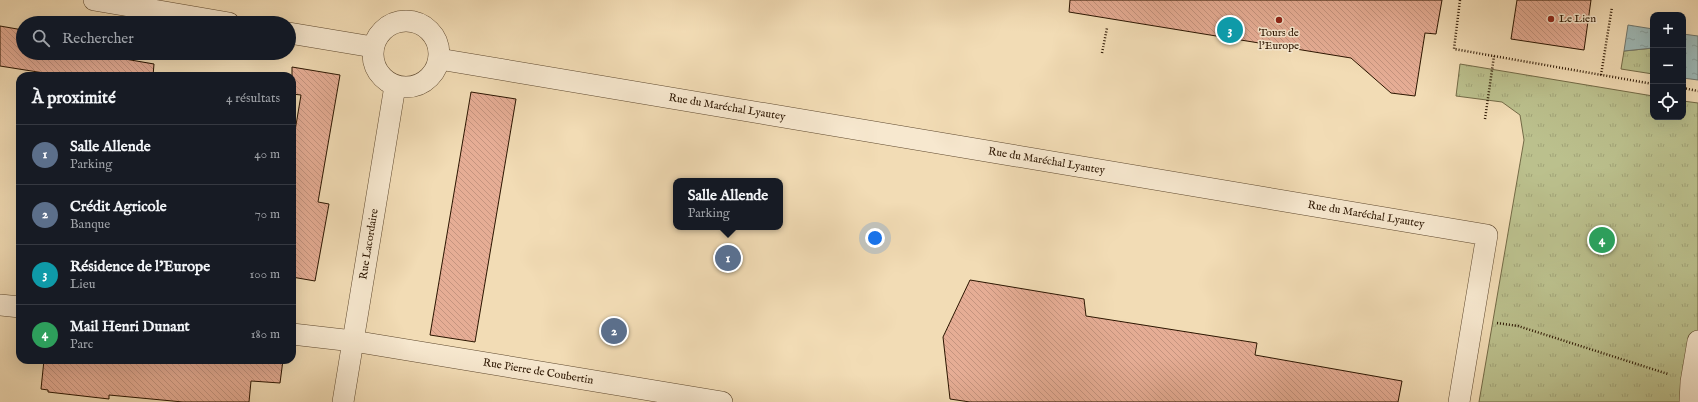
<!DOCTYPE html>
<html lang="fr">
<head>
<meta charset="utf-8">
<style>
	body { margin:0; font-family:"IM FELL English",serif; background:#242831; color:#f1f3f6 }
	.controls { position:absolute; right:12px; top:12px; display:grid; overflow:hidden; border-radius:8px; box-shadow:0 4px 16px #0002 }
	.controls button { width:36px; height:36px; display:grid; place-items:center; padding:0; border:0; border-bottom:1px solid #363941; background:#171b24; color:#f1f3f6; font:20px sans-serif }
	.you { position:absolute; left:875px; top:238px; width:14px; height:14px; margin:-10px; border:3px solid #fff; border-radius:50%; background:#1a73e8; box-shadow:0 0 0 6px #1a73e833 }
	.badge { display:grid; place-items:center; width:26px; height:26px; border-radius:50%; background:#2563eb; color:#fff; font-size:13px; font-weight:700 }
	.pin { position:absolute; translate:-50% -50%; border:2px solid #fff; box-shadow:0 1px 4px #0006 }
	.popup { position:absolute; left:673px; top:178px; width:110px; height:52px; box-sizing:border-box; display:grid; place-content:center; border-radius:8px; background:#171b24; filter:drop-shadow(0 1px 3px #0005); font-size:13px; white-space:nowrap; color:#9ea1a6 }
	.popup b { font-size:15px; color:#f1f3f6 }
	.popup::after { content:''; position:absolute; left:50%; top:100%; margin-left:-8px; border:8px solid transparent; border-top-color:#171b24 }
	.list { margin:0; padding:0; list-style:none }
	h2 { display:flex; justify-content:space-between; align-items:center; height:52px; margin:0; padding:0 16px; font-size:17px }
	h2 small { font-size:13px; font-weight:400; color:#9ea1a6 }
	.list li { display:grid; grid-template-columns:26px 1fr auto; gap:12px; align-items:center; box-sizing:border-box; height:60px; padding:0 16px; border-top:1px solid #363941 }
	.list b { display:block; font-size:15px; white-space:nowrap }
	.list p { margin:0; font-size:13px; white-space:nowrap; color:#9ea1a6 }
	.list em { font-size:13px; font-style:normal; color:#9ea1a6 }
	.icon { flex:none; width:22px; height:22px; fill:none; stroke:currentColor; stroke-width:2; stroke-linecap:round; stroke-linejoin:round }
	.map { position:relative; flex:none; width:1698px; height:402px; overflow:hidden }
	.search { position:absolute; background:#171b24; box-shadow:0 4px 16px #0002; left:16px; top:16px; width:280px; height:44px; display:flex; align-items:center; gap:10px; box-sizing:border-box; padding:0 14px; border-radius:22px; color:#9ea1a6; font-size:15px }
	.panel { position:absolute; background:#171b24; box-shadow:0 4px 16px #0002; left:16px; top:72px; width:280px; height:292px; border-radius:12px }
	.map>svg:first-child { display:block }
	.grass { fill:url(#grass-tufts); stroke:#736a46 }
	.water { fill:url(#water-ripples); stroke:#70776e }
	.building { fill:url(#building-back-hatch); stroke:#2b1500 }
	.lines { fill:none; stroke-linecap:round; stroke-linejoin:round }
	.street-casing { stroke:#5d472d; stroke-width:22 }
	.path { stroke:#2b1500; stroke-width:2.5; stroke-dasharray:1 2; stroke-linecap:butt }
	.street { stroke:#f7e8cf; stroke-width:21 }
	.poi-dot { fill:#8f2418; stroke:#f7e8cf; stroke-width:1.5 }
	.labels { text-anchor:middle; dominant-baseline:central; stroke-width:3; stroke-linejoin:round; paint-order:stroke }
	.poi-label { font-size:11px; fill:#2b1500; stroke:#f7e8cf; text-anchor:start }
	.street-label { font-size:11px; fill:#2b1500; stroke:#f7e8cf }
</style>
</head>
<body>
<div class="map">
<svg width="1698" height="402" viewBox="0 0 1698 402">
	<defs>
		<pattern id="grass-tufts" width="24" height="20" patternUnits="userSpaceOnUse"><rect width="24" height="20" fill="#bbc08d"/><path d="M3 7l-1-3M5 7V3M7 7l1-3M15 17l-1-3M17 17v-4M19 17l1-3" fill="none" stroke="#a1a478"/></pattern>
		<pattern id="water-ripples" width="26" height="14" patternUnits="userSpaceOnUse"><rect width="26" height="14" fill="#9eb9b7"/><path d="M2 4q2-2 4 0t4 0M15 11q2-2 4 0t4 0" fill="none" stroke="#889e9c"/></pattern>
		<pattern id="building-back-hatch" width="6" height="6" patternUnits="userSpaceOnUse"><rect width="6" height="6" fill="#e6ad95"/><path d="M-1 5l2 2M0 0l6 6M5-1l2 2" fill="none" stroke="#c5947f"/></pattern>
	</defs>
	<rect width="100%" height="100%" fill="#f2dcb5"/>
	<filter id="stains"><feTurbulence type="fractalNoise" baseFrequency=".005" numOctaves="4"/><feColorMatrix values="0 0 0 0 .2 0 0 0 0 .09 0 0 0 0 .02 0 0 0 .5 -.17"/></filter>
	<radialGradient id="worn" r=".72"><stop offset=".6" stop-color="#630" stop-opacity="0"/><stop offset="1" stop-color="#630" stop-opacity=".3"/></radialGradient>
	<g class="grass">
		<polygon points="1653,48 1653,74 1621,69 1624,51"/>
		<polygon points="1460,64 1653,96 1653,117 1683,117 1683,101 1698,103 1698,341 1690,402 1479,402 1524,140 1520,115 1502,102 1456,96"/>
	</g>
	<g class="water">
		<polygon points="1628,25 1653,29 1653,48 1624,51"/>
		<polygon points="1683,34 1698,36 1698,80 1683,78"/>
	</g>
	<g class="building">
		<polygon points="1070,0 1442,0 1436,34 1425,33 1415,96 1391,93 1351,58 1069,12"/>
		<polygon points="1517,0 1591,0 1584,50 1511,39"/>
		<polygon points="0,26 23,30 23,53 90,53 154,64 153,76 63,76 0,66"/>
		<polygon points="292,67 340,75 318,202 329,204 315,281 292,277 292,149 301,95 292,94"/>
		<polygon points="471,92 516,99 475,342 430,335"/>
		<polygon points="970,280 1084,299 1086,316 1257,343 1255,355 1402,381 1398,402 970,402 950,399 943,337"/>
		<polygon points="44,360 283,360 280,383 251,381 249,402 183,402 109,395 109,399 48,392 48,390 41,389"/>
	</g>
	<g class="lines">
		<g class="street-casing">
			<g id="street">
				<polyline points="94,0 229,23"/>
				<circle cx="406" cy="54" r="33"/>
				<polyline points="289,33 373,47"/>
				<path id="s1" d="M 439,59 L 1487,235 L 1459,402"/>
				<polyline points="0,305 20,307"/>
				<path id="s2" d="M 292,334 L 353,341 L 722,402"/>
				<path id="s3" d="M 343,402 L 395,86"/>
				<polyline points="1690,402 1691,382 1698,341"/>
			</g>
		</g>
		<g class="path">
			<polyline points="1460,0 1454,49 1653,84"/>
			<polyline points="1102,53 1107,28"/>
			<polyline points="1601,75 1612,7"/>
			<polyline points="1683,88 1698,91"/>
			<polyline points="1485,119 1494,56"/>
			<polyline points="1497,323 1518,326 1668,374"/>
		</g>
		<use href="#street" class="street"/>
	</g>
	<g class="poi-dot">
		<circle cx="1551" cy="19" r="4"/>
		<circle cx="1279" cy="20" r="4"/>
	</g>
	<g class="labels">
		<g class="poi-label">
			<text x="1559" y="19">Le Lien</text>
			<text x="1279" y="33" text-anchor="middle">Tours de<tspan x="1279" dy="13">l'Europe</tspan></text>
		</g>
		<g class="street-label">
			<text stroke="none"><textPath href="#s1" startOffset="292">Rue du Maréchal Lyautey</textPath></text>
			<text stroke="none"><textPath href="#s1" startOffset="616">Rue du Maréchal Lyautey</textPath></text>
			<text stroke="none"><textPath href="#s1" startOffset="940">Rue du Maréchal Lyautey</textPath></text>
			<text stroke="none"><textPath href="#s3" startOffset="160">Rue Lacordaire</textPath></text>
			<text stroke="none"><textPath href="#s2" startOffset="249">Rue Pierre de Coubertin</textPath></text>
		</g>
	</g>
	<rect width="100%" height="100%" filter="url(#stains)"/>
	<rect width="100%" height="100%" fill="url(#worn)"/>
</svg>
<div class="controls">
<button>+</button>
<button>−</button>
<button><svg class="icon" aria-label="locate" viewBox="0 0 24 24"><circle cx="12" cy="12" r="6"/><path d="M12 2v4M12 18v4M2 12h4M18 12h4"/></svg></button>
</div>
<div class="you"></div>
<div class="pin badge" style="left:728px;top:258px;background:#5c6f8a">1</div>
<div class="popup"><b>Salle Allende</b>Parking</div>
<div class="pin badge" style="left:614px;top:331px;background:#5c6f8a">2</div>
<div class="pin badge" style="left:1230px;top:30px;background:#0f9aa8">3</div>
<div class="pin badge" style="left:1602px;top:240px;background:#2e9e5b">4</div>
<div class="search"><svg class="icon" aria-label="search" viewBox="0 0 24 24"><circle cx="10" cy="10" r="6"/><path d="M15 15l6 6"/></svg>Rechercher</div>
<section class="panel">
<h2>À proximité<small>4 résultats</small></h2>
<ul class="list">
<li><span class="badge" style="background:#5c6f8a">1</span><div><b>Salle Allende</b><p>Parking</p></div><em>40 m</em></li>
<li><span class="badge" style="background:#5c6f8a">2</span><div><b>Crédit Agricole</b><p>Banque</p></div><em>70 m</em></li>
<li><span class="badge" style="background:#0f9aa8">3</span><div><b>Résidence de l'Europe</b><p>Lieu</p></div><em>100 m</em></li>
<li><span class="badge" style="background:#2e9e5b">4</span><div><b>Mail Henri Dunant</b><p>Parc</p></div><em>180 m</em></li>
</ul>
</section>
</div>
</body>
</html>
